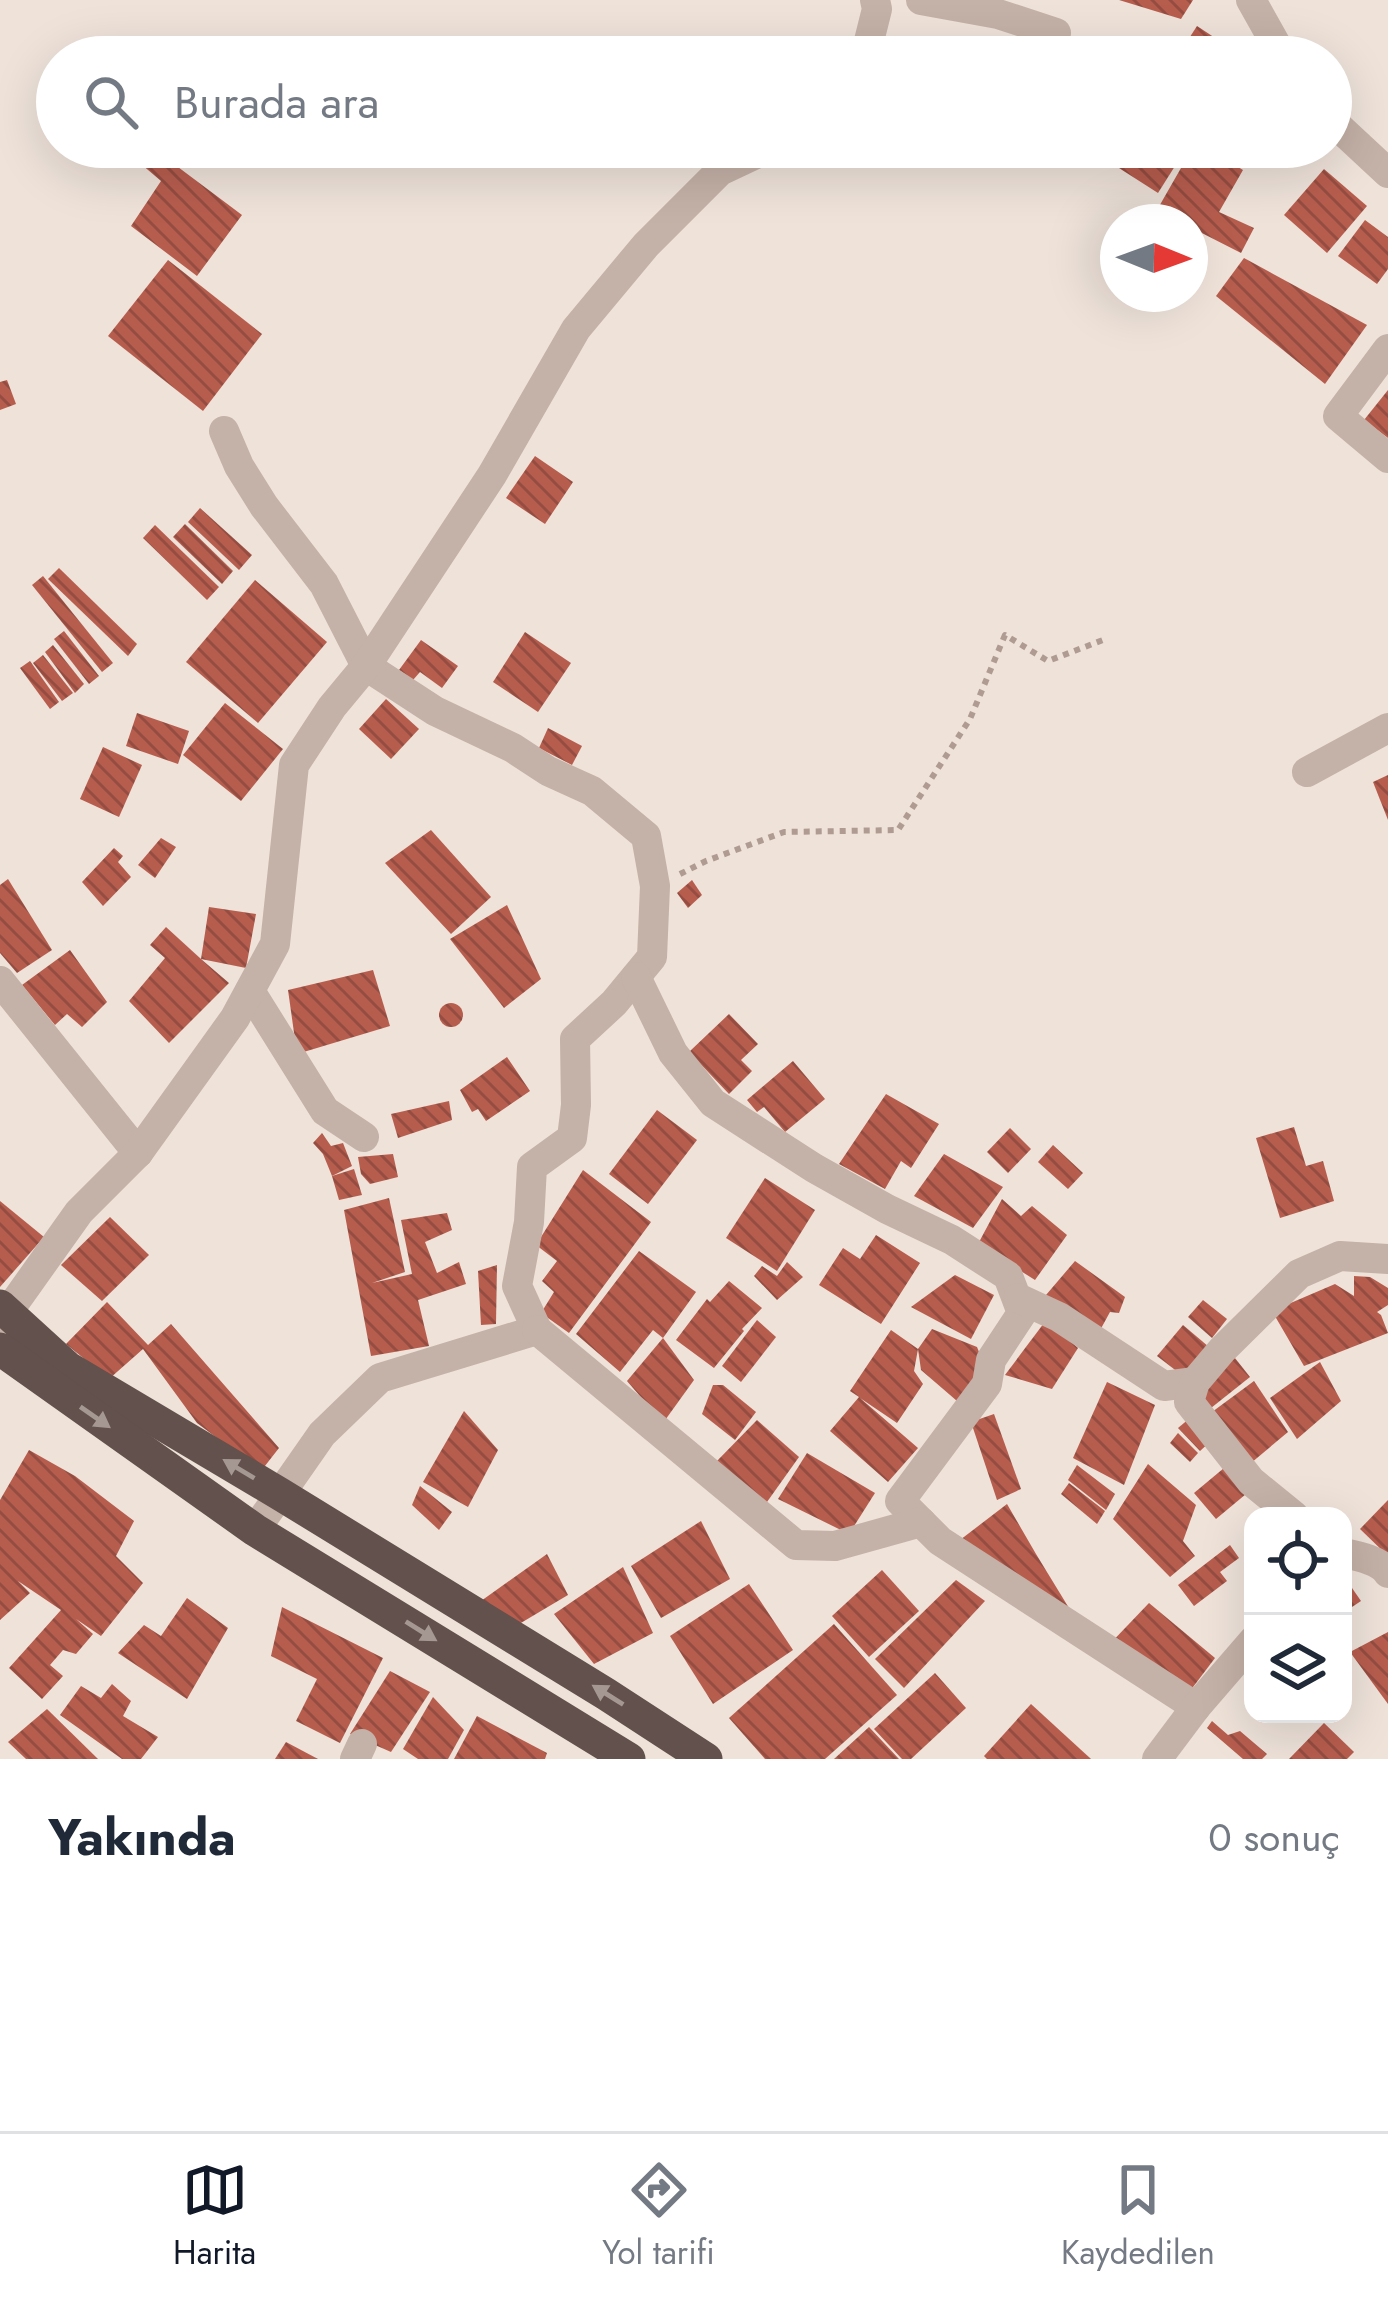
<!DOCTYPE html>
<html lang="tr">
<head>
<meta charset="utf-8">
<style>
	body { margin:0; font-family:Jost,sans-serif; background:#f2f2f3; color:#1f2937 }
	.controls { position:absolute; right:36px; bottom:36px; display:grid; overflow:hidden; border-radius:24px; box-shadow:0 12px 48px #0002 }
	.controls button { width:108px; height:108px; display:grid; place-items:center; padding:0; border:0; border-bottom:3px solid #e0e1e3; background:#fff; color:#1f2937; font:60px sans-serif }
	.compass { position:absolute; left:1100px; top:204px; width:108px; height:108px; border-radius:50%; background:#fff; box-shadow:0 12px 48px #0002; rotate:91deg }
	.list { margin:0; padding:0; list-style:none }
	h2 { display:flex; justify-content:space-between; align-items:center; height:156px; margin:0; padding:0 48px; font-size:51px }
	h2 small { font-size:39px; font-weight:400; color:#747a83 }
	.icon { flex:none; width:66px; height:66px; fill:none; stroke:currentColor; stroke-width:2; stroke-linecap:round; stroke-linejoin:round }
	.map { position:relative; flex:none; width:1388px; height:1759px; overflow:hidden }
	.search { position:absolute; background:#fff; box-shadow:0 12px 48px #0002; left:36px; right:36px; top:36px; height:132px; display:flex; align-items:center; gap:30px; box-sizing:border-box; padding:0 42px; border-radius:66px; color:#747a83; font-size:45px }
	.sheet { height:372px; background:#fff }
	nav { display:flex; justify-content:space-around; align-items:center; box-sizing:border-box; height:168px; border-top:3px solid #e0e1e3; background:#fff; font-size:33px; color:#747a83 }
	nav a { display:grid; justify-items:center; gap:6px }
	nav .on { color:#111827 }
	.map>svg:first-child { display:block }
	.building { fill:url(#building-back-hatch) }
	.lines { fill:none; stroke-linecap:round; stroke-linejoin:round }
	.path { stroke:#af9b92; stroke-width:6; stroke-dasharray:6 6; stroke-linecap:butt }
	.minor { stroke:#c4b1a7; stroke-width:30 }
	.trunk { stroke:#62514c; stroke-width:33 }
	.oneway { fill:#a59791 }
</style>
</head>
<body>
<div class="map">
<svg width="1388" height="1759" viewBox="0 0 1388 1759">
	<defs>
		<pattern id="building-back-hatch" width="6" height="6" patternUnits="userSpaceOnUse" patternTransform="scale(3)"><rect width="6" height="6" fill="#b75d4e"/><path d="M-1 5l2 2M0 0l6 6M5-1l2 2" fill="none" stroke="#954d41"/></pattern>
	</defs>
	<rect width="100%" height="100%" fill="#eee2d9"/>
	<g class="building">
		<polygon points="1119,0 1193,0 1181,19"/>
		<polygon points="1197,26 1244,57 1177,57"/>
		<polygon points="1117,147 1187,147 1158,193 1108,161"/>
		<polygon points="1193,147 1205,147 1243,170 1219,212 1254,228 1241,253 1190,227 1190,222 1180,222 1157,210"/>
		<polygon points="154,149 242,215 197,276 131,226 161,181 141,164"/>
		<polygon points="1324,169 1367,206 1327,253 1284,215"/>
		<polygon points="1365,220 1388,237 1388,269 1377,284 1338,256"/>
		<polygon points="1244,258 1367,325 1325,384 1216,296"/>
		<polygon points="168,260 262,334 203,411 108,336"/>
		<polygon points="7,380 16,404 0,410 0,382"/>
		<polygon points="1388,390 1388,438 1364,420"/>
		<polygon points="535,456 573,482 545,524 506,498"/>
		<polygon points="200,508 252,555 239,570 188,522"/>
		<polygon points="185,524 233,571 222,584 173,537"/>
		<polygon points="155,525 219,587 207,600 143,538"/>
		<polygon points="59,568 137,644 128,656 48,579"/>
		<polygon points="43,576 113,663 102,672 32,585"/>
		<polygon points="255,580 327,642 258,723 186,662"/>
		<polygon points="64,631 99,676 89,684 54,639"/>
		<polygon points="525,632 571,663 538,712 493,682"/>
		<polygon points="421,640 458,666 442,688 420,672 413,680 399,670"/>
		<polygon points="53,645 84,684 75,693 45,652"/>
		<polygon points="43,655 73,693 62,701 33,663"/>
		<polygon points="30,661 59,702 50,709 20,668"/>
		<polygon points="386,699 419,729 391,759 359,729"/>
		<polygon points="225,703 283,749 241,801 183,755"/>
		<polygon points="137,713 189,731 178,764 126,746"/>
		<polygon points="548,728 582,746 572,765 539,748"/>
		<polygon points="103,747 142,765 119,817 80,799"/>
		<polygon points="1388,775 1388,820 1373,782"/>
		<polygon points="431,830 491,897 451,934 385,863"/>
		<polygon points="161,838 176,847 155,878 138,865"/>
		<polygon points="114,848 123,856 118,862 131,877 103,906 82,882"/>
		<polygon points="8,879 52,950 17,973 0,953 0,885"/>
		<polygon points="692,880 702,895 688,908 677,893"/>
		<polygon points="507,905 541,979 504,1008 450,939"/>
		<polygon points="209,907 256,914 246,968 201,959 229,983 169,1043 129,1001 165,958 150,945 166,927 201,959"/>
		<polygon points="70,950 107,1002 82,1027 67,1014 55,1025 22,985"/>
		<polygon points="373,970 390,1026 297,1054 288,990"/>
		<circle cx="451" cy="1015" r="12"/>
		<polygon points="729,1014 758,1044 741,1060 752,1071 729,1094 689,1052"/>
		<polygon points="507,1057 530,1091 486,1121 478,1109 472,1112 460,1090"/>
		<polygon points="793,1061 825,1099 785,1132 764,1107 757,1112 747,1100"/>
		<polygon points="886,1094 939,1124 911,1168 901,1161 885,1189 839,1164"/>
		<polygon points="449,1101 452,1120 398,1138 391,1114"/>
		<polygon points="657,1110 697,1140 648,1204 609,1174"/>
		<polygon points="1294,1127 1306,1166 1323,1161 1334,1201 1280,1218 1256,1138"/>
		<polygon points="1010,1128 1031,1149 1008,1173 987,1152"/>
		<polygon points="322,1133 331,1146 343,1143 352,1166 332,1176 323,1154 313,1143"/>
		<polygon points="1053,1145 1083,1173 1068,1189 1038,1162"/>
		<polygon points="393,1154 398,1177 370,1184 361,1174 358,1157"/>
		<polygon points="944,1154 1003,1187 973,1228 914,1196"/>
		<polygon points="354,1169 362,1195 339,1200 332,1176"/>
		<polygon points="583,1170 651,1222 569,1333 541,1313 554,1292 542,1281 557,1261 536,1245"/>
		<polygon points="765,1178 815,1210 777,1271 726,1238"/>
		<polygon points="389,1198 405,1272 372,1283 412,1274 401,1220 447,1213 452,1230 425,1242 437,1273 459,1262 466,1284 418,1300 429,1346 371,1356 344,1210"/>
		<polygon points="1002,1199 1021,1216 1032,1206 1067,1235 1035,1280 978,1244"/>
		<polygon points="0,1201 44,1237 0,1287"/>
		<polygon points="110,1217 149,1255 102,1301 61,1265"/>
		<polygon points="876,1235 920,1263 881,1324 819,1285 843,1248 860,1259"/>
		<polygon points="639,1251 696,1292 663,1338 653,1330 620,1372 576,1334"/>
		<polygon points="1075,1261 1125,1297 1119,1313 1110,1312 1098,1334 1046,1295"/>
		<polygon points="787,1262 803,1277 777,1300 754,1276 762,1266 777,1276"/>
		<polygon points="497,1265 496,1324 481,1325 478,1271"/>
		<polygon points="955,1275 994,1295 971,1339 911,1307"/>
		<polygon points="1354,1276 1370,1277 1388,1288 1388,1305 1377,1312 1381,1315 1388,1333 1304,1366 1272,1311 1335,1284 1354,1296"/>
		<polygon points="729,1281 762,1308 742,1329 744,1331 714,1368 676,1340 707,1299 710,1302"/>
		<polygon points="1203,1300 1227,1319 1212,1338 1188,1317"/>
		<polygon points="107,1302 148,1345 171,1324 279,1448 261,1471 197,1423 143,1349 109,1379 66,1344"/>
		<polygon points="1047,1319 1078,1348 1052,1389 1005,1375"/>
		<polygon points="757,1320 776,1337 741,1382 722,1366"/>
		<polygon points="1183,1325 1209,1347 1183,1376 1157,1356"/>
		<polygon points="932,1329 977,1347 985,1367 957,1401 921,1370 918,1349 914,1371 923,1384 897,1423 860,1398 918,1448 888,1482 830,1431 859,1397 850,1391 891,1330 918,1349"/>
		<polygon points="663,1338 694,1380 663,1423 627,1381"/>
		<polygon points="1231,1353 1250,1377 1211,1408 1200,1392"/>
		<polygon points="1320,1362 1341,1401 1297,1439 1270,1398"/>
		<polygon points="1254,1381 1288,1432 1251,1463 1212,1412"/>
		<polygon points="1107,1382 1155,1405 1124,1485 1073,1458"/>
		<polygon points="713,1385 723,1385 756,1412 735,1440 702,1414"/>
		<polygon points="464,1411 498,1450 468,1507 423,1482"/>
		<polygon points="994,1414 1021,1489 997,1500 971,1422"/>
		<polygon points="1190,1418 1211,1441 1200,1451 1178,1428"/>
		<polygon points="757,1420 799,1457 762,1509 716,1462"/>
		<polygon points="1178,1433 1198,1453 1190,1462 1170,1443"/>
		<polygon points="29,1450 75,1476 134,1521 116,1556 143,1583 101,1636 76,1619 93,1634 76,1654 63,1650 50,1665 63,1676 42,1699 9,1668 61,1610 18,1581 30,1593 0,1620 0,1500"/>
		<polygon points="807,1453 875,1493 849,1534 778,1499"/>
		<polygon points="1230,1463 1252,1489 1216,1519 1194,1493"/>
		<polygon points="1148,1464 1196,1505 1183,1541 1195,1556 1170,1577 1113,1519"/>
		<polygon points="1077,1465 1115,1494 1106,1510 1068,1480"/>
		<polygon points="1069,1483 1105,1511 1097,1524 1061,1494"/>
		<polygon points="420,1486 452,1512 439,1530 412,1505"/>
		<polygon points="1388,1500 1388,1556 1360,1529"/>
		<polygon points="1007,1504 1036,1554 1072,1613 960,1540"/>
		<polygon points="701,1521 730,1579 661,1618 631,1566"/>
		<polygon points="1230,1545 1239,1558 1220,1572 1227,1581 1194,1606 1178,1585"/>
		<polygon points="547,1554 568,1595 509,1630 481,1601"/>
		<polygon points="623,1567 653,1633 594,1664 554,1614"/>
		<polygon points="882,1570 919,1611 869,1657 832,1616"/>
		<polygon points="1343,1575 1361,1601 1343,1613"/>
		<polygon points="956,1580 985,1601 904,1688 875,1659"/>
		<polygon points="749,1584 793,1650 713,1704 670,1636"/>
		<polygon points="187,1598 228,1628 187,1699 118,1653 144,1625 161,1636"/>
		<polygon points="1149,1603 1215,1658 1184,1699 1106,1648"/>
		<polygon points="282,1607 383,1658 340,1743 296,1721 317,1679 271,1656"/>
		<polygon points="834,1624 897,1695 825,1759 765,1759 729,1718"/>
		<polygon points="1388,1632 1388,1704 1350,1652"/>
		<polygon points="390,1671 430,1692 391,1752 350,1734"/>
		<polygon points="935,1673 966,1708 911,1759 902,1759 874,1729"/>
		<polygon points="112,1684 131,1701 123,1716 158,1737 141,1759 122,1759 60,1715 81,1686 101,1698"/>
		<polygon points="433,1697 464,1730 448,1759 418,1759 403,1749"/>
		<polygon points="1031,1704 1091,1759 987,1759 984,1756"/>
		<polygon points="47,1709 98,1759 26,1759 8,1742"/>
		<polygon points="477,1716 547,1753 545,1759 454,1759"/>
		<polygon points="1212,1721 1228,1735 1240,1731 1267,1754 1262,1759 1243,1759 1207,1728"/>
		<polygon points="1324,1723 1354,1752 1347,1759 1289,1759"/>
		<polygon points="869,1727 899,1759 834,1759"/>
		<polygon points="286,1742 318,1759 275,1759"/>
	</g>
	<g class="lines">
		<polyline class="path" points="680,874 706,861 784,832 898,830 970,719 1005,635 1048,661 1103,640"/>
		<g class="minor">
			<polyline points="921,0 998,14 1056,33"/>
			<polyline points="1251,0 1283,57"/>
			<polyline points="865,57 877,9 875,0"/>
			<polyline points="1331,120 1388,173"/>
			<polyline points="1388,349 1338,416 1388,458"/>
			<polyline points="224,431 239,466 264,506 324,584 366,666 435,711 513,748 548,771 592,791 646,836 655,886 652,957 614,1003 575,1039 576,1105 572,1138 532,1167 529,1222 517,1286 537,1330 380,1378 322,1434 255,1530"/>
			<polyline points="1307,772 1388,728"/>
			<polyline points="636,977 673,1053 713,1103 814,1168 887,1209 952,1240 1008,1276 1022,1313 991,1360 987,1384 900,1501 940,1541 1196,1707"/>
			<polyline points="0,981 138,1153"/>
			<polyline points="250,991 325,1111 364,1137"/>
			<polyline points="1018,1298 1059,1317 1164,1386 1195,1382"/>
			<polyline points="0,1323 79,1212 138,1153 235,1018 275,944 294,765 332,707 366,666 492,475 576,329 646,245 720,171 771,147"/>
			<polyline points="537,1330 796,1545 835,1546 921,1522"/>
			<polyline points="1294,1516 1251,1481 1189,1402 1195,1382 1222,1350 1299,1274 1340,1256 1388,1259"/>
			<path d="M 1343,1553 C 1358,1556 1380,1560 1388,1573"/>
			<polyline points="355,1759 362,1744"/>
			<polyline points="1157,1759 1196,1707 1253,1641"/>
		</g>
		<g class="trunk">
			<polyline points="0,1306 68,1368 280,1494 606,1694 706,1759"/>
			<polyline points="0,1349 255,1530 629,1759"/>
		</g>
	</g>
	<defs><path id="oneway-solid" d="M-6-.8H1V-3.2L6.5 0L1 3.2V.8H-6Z" transform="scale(3)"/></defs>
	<g class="oneway">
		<use href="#oneway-solid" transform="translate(95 1417) rotate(35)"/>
		<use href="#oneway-solid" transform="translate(239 1469) rotate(-149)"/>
		<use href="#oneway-solid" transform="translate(421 1631) rotate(32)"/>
		<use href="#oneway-solid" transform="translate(608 1695) rotate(-148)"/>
	</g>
</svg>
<div class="controls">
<button><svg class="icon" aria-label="locate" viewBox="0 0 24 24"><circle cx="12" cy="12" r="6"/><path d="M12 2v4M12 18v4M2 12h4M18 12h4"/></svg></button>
<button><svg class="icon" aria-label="layers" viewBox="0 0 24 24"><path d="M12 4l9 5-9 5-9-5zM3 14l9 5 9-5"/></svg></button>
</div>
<svg class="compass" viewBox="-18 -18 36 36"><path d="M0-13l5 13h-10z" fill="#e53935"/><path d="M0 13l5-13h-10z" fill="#747a83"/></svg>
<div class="search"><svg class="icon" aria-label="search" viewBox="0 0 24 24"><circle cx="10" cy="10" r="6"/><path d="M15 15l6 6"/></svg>Burada ara</div>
</div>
<section class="sheet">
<h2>Yakında<small>0 sonuç</small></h2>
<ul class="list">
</ul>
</section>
<nav>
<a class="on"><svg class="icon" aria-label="map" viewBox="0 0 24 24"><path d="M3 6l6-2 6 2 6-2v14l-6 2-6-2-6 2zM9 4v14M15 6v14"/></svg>Harita</a>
<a><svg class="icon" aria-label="directions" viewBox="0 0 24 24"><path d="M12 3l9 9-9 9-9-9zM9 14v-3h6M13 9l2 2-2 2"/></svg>Yol tarifi</a>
<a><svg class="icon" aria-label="saved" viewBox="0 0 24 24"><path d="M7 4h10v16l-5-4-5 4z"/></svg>Kaydedilen</a>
</nav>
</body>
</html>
